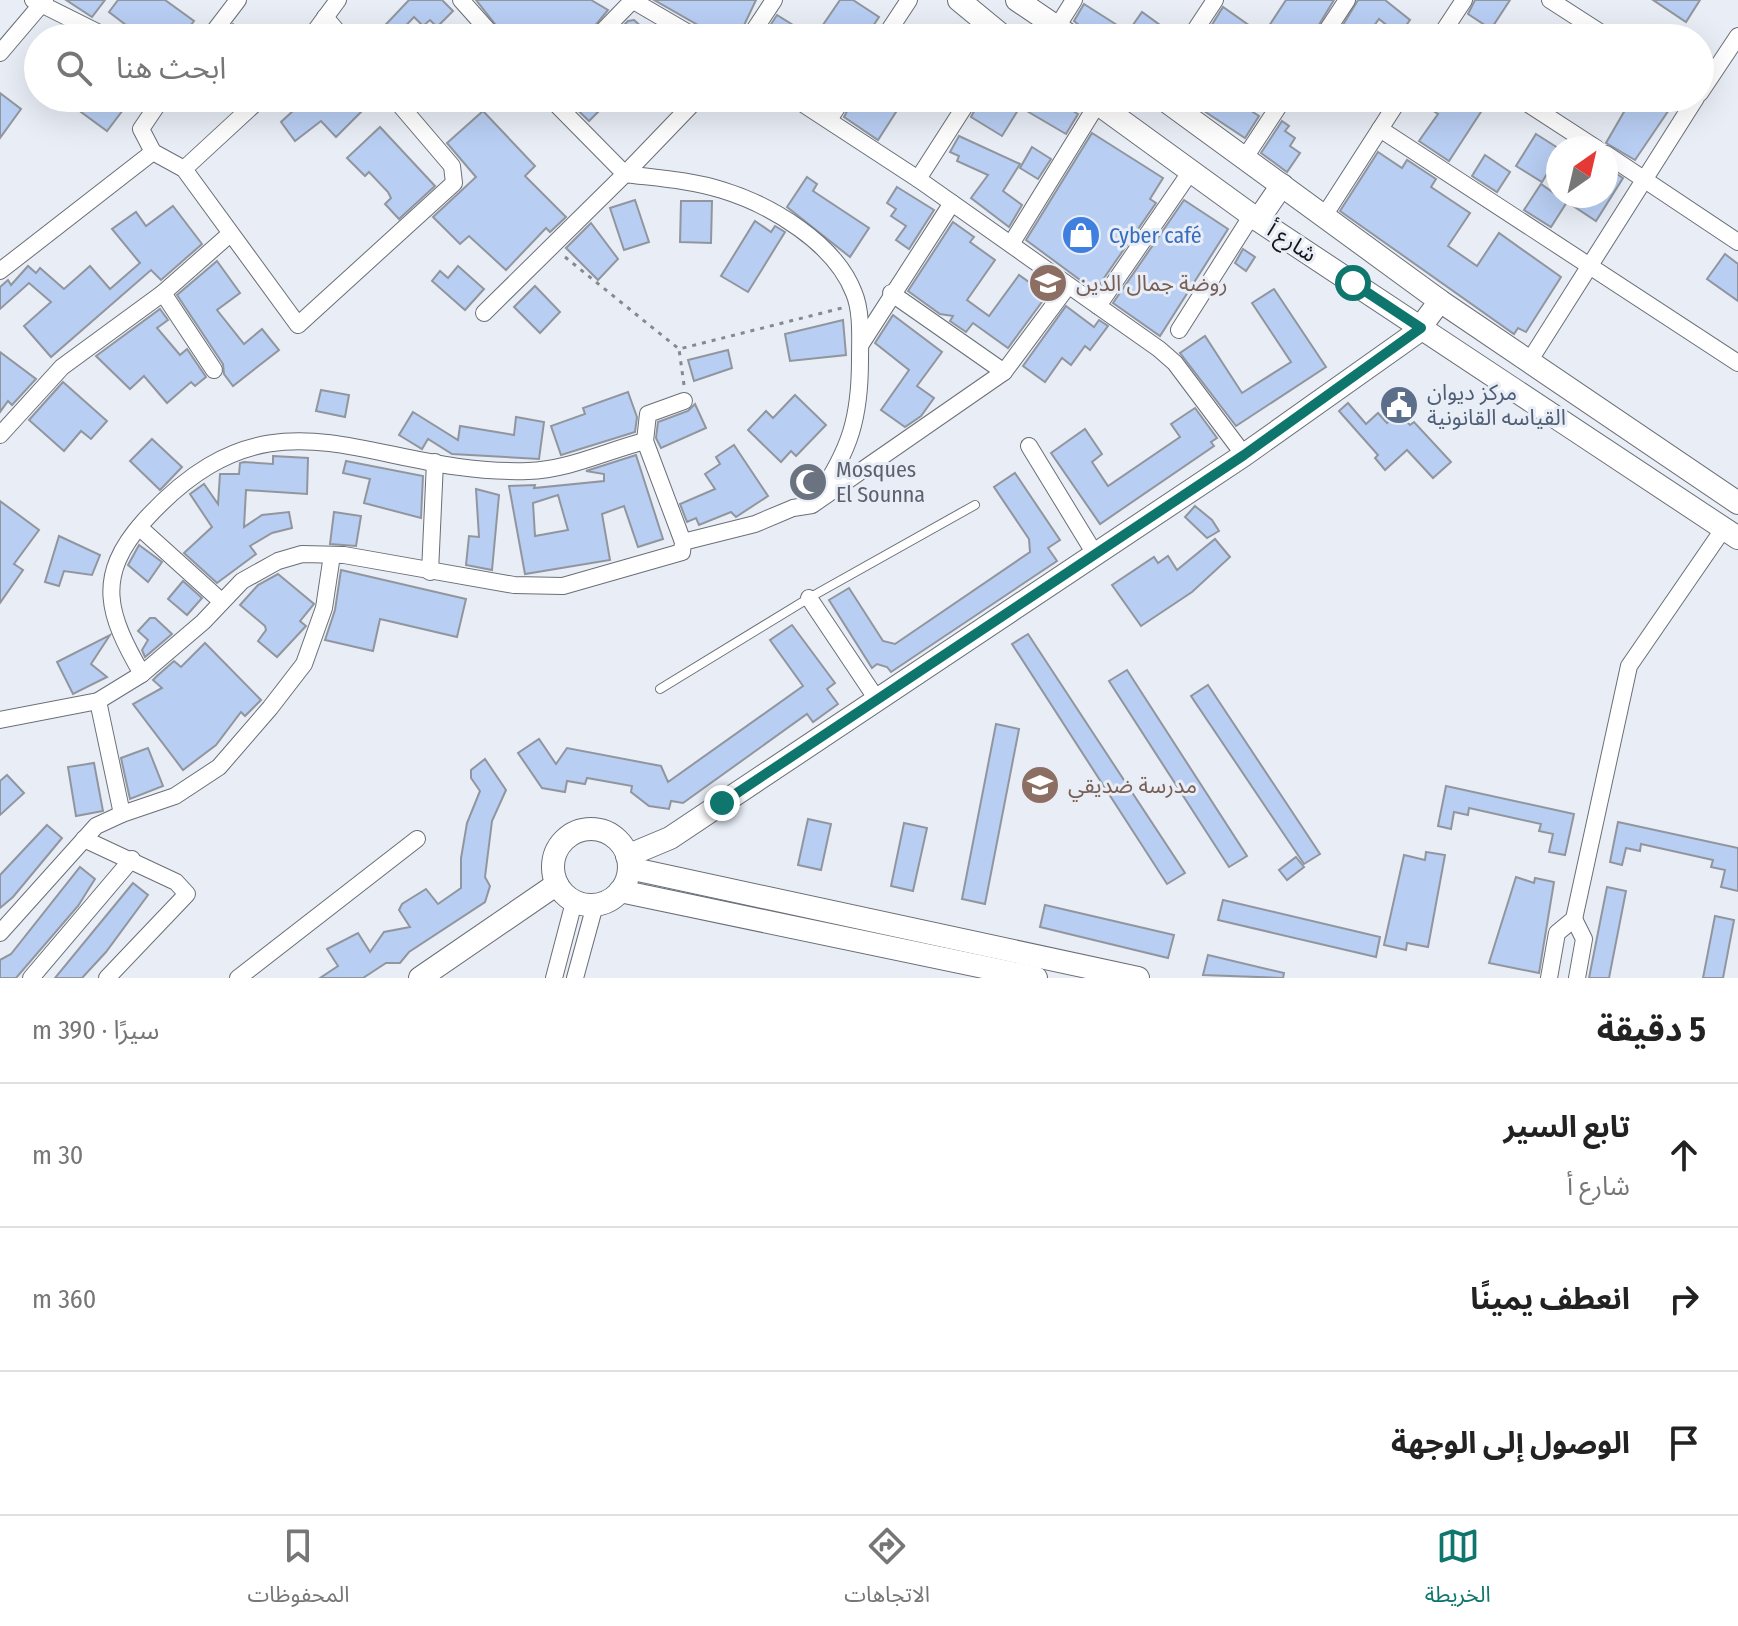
<!DOCTYPE html>
<html lang="ar">
<head>
<meta charset="utf-8">
<style>
	body { margin:0; font-family:"Fira Sans Condensed","Noto Sans Arabic",sans-serif; background:#f2f2f2; color:#222; direction:rtl }
	.compass { position:absolute; left:1546px; top:136px; width:72px; height:72px; border-radius:50%; background:#fff; box-shadow:0 8px 32px #0002; rotate:34deg }
	.stop { position:absolute; width:24px; height:24px; margin:-18px; border:6px solid #0f766e; border-radius:50%; background:#fff }
	.stop.end { background:#0f766e; border-color:#fff; box-shadow:0 2px 8px #0008 }
	.list { margin:0; padding:0; list-style:none }
	h2 { display:flex; justify-content:space-between; align-items:center; height:104px; margin:0; padding:0 32px; font-size:34px }
	h2 small { font-size:26px; font-weight:400; color:#767676 }
	.list li { display:grid; grid-template-columns:52px 1fr auto; gap:24px; align-items:center; box-sizing:border-box; height:144px; padding:0 32px; border-top:2px solid #e0e0e0 }
	.list b { display:block; font-size:30px; white-space:nowrap }
	.list p { margin:0; font-size:26px; white-space:nowrap; color:#767676 }
	.list em { font-size:26px; font-style:normal; color:#767676 }
	.icon { flex:none; width:44px; height:44px; fill:none; stroke:currentColor; stroke-width:2; stroke-linecap:round; stroke-linejoin:round }
	.map { position:relative; flex:none; width:1738px; height:978px; overflow:hidden; direction:ltr }
	.search { position:absolute; background:#fff; box-shadow:0 8px 32px #0002; left:24px; right:24px; top:24px; height:88px; display:flex; align-items:center; gap:20px; box-sizing:border-box; padding:0 28px; border-radius:44px; color:#767676; font-size:30px }
	.sheet { height:536px; background:#fff }
	nav { display:flex; justify-content:space-around; align-items:center; box-sizing:border-box; height:112px; border-top:2px solid #e0e0e0; background:#fff; font-size:22px; color:#767676 }
	nav a { display:grid; justify-items:center; gap:4px }
	nav .on { color:#0f766e }
	.map>svg:first-child { display:block }
	.building { fill:#b8cef3; stroke:#91969e; stroke-width:2; fill-rule:evenodd }
	.lines { fill:none; stroke-linecap:round; stroke-linejoin:round }
	.service-casing { stroke:#6a6f77; stroke-width:10 }
	.minor-casing { stroke:#6a6f77; stroke-width:18 }
	.tertiary-casing { stroke:#6a6f77; stroke-width:24 }
	.path { stroke:#868990; stroke-width:3; stroke-dasharray:4 6; stroke-linecap:butt }
	.service { stroke:#fff; stroke-width:8 }
	.minor { stroke:#fff; stroke-width:16 }
	.tertiary { stroke:#fff; stroke-width:22 }
	.route { stroke:#0f766e; stroke-width:10 }
	.labels { text-anchor:middle; dominant-baseline:central; stroke-width:6; stroke-linejoin:round; paint-order:stroke }
	.shop-label { font-size:22px; fill:#366cbe; stroke:#e8edf6; text-anchor:start }
	.street-label { font-size:22px; fill:#141619; stroke:#e8edf6 }
	.education-label { font-size:22px; fill:#785e54; stroke:#e8edf6; text-anchor:start }
	.service-label { font-size:22px; fill:#4e5e75; stroke:#e8edf6; text-anchor:start }
	.worship-label { font-size:22px; fill:#5b616d; stroke:#e8edf6; text-anchor:start }
</style>
</head>
<body>
<div class="map">
<svg width="1738" height="978" viewBox="0 0 1738 978">
	<rect width="100%" height="100%" fill="#e8edf6"/>
	<g class="building">
		<polygon points="66,0 105,0 92,17"/>
		<polygon points="118,0 165,0 194,21 181,38 143,38 109,12"/>
		<polygon points="409,0 442,0 453,11 437,27 430,20 423,26 414,17 394,38 373,38"/>
		<polygon points="476,0 591,0 608,10 585,38 506,38"/>
		<polygon points="654,0 756,0 738,38 708,38 703,28"/>
		<polygon points="840,0 853,0 879,17 865,38 814,38"/>
		<polygon points="1286,0 1334,0 1311,38 1217,38 1208,31 1223,7 1263,35"/>
		<polygon points="1358,0 1385,0 1410,20 1399,35 1379,19 1365,38 1335,38"/>
		<polygon points="1475,0 1510,0 1491,29 1468,14"/>
		<polygon points="1653,0 1700,0 1686,22"/>
		<polygon points="1084,4 1128,32 1142,12 1178,38 1095,38 1074,21"/>
		<polygon points="777,15 814,38 762,38"/>
		<polygon points="634,20 654,38 621,38 616,33 628,21"/>
		<polygon points="233,24 252,38 223,38"/>
		<polygon points="0,93 21,109 0,138"/>
		<polygon points="91,98 132,98 107,131 81,112"/>
		<polygon points="307,98 354,98 365,108 336,137 321,121 295,141 281,122"/>
		<polygon points="565,98 586,98 599,111 589,121"/>
		<polygon points="854,98 905,98 878,140 844,117"/>
		<polygon points="981,98 1051,98 1078,114 1066,134 1020,107 1002,136 971,117"/>
		<polygon points="1212,98 1231,98 1259,116 1245,138 1204,111"/>
		<polygon points="1413,98 1490,98 1449,161 1419,141 1438,114"/>
		<polygon points="1632,98 1677,98 1635,160 1606,143"/>
		<polygon points="483,111 535,166 525,176 566,217 550,232 546,228 506,270 469,236 460,244 433,217 476,177 447,143"/>
		<polygon points="1282,121 1289,126 1285,131 1295,138 1290,146 1300,153 1287,172 1261,153"/>
		<polygon points="380,127 435,186 399,219 385,204 391,198 388,192 369,172 365,176 347,158"/>
		<polygon points="1092,133 1163,178 1150,199 1156,203 1095,291 1026,240"/>
		<polygon points="1536,134 1558,148 1558,156 1542,182 1516,166"/>
		<polygon points="959,136 1020,164 1003,191 1022,205 1009,227 971,198 988,175 957,161 959,156 950,152"/>
		<polygon points="1032,147 1051,159 1038,179 1020,168"/>
		<polygon points="1378,152 1402,168 1407,160 1436,179 1431,187 1470,213 1448,246 1477,266 1499,233 1561,277 1526,332 1518,328 1514,334 1340,211"/>
		<polygon points="1485,155 1510,172 1497,192 1472,176"/>
		<polygon points="1606,167 1623,178 1596,221 1567,202 1551,227 1524,210 1541,184 1558,196 1606,196"/>
		<polygon points="807,177 817,184 813,191 869,228 850,257 787,207"/>
		<polygon points="897,187 934,210 909,249 896,240 906,226 891,216 896,209 887,203"/>
		<polygon points="635,200 649,242 624,250 610,208"/>
		<polygon points="1184,200 1228,229 1160,336 1113,303"/>
		<polygon points="681,201 712,201 711,243 680,242"/>
		<polygon points="173,206 202,244 161,280 151,270 51,357 24,326 51,302 29,283 0,309 0,287 8,280 11,285 28,266 36,273 40,268 64,289 90,266 110,289 140,263 112,229 136,212 146,226"/>
		<polygon points="755,221 771,232 775,226 785,232 748,292 721,276"/>
		<polygon points="953,222 974,237 970,242 995,260 967,300 989,316 1019,275 1047,295 1008,348 973,323 966,332 950,321 953,316 940,314 908,291"/>
		<polygon points="591,223 618,259 598,280 566,248"/>
		<polygon points="1243,249 1255,257 1246,271 1235,263"/>
		<polygon points="1725,254 1738,264 1738,301 1707,279"/>
		<polygon points="217,261 240,293 217,310 244,344 262,329 279,350 233,386 224,374 223,364 177,295"/>
		<polygon points="458,266 484,289 465,310 432,281 440,271 448,278"/>
		<polygon points="535,286 560,312 540,333 514,307"/>
		<polygon points="1274,289 1326,367 1236,426 1180,353 1205,336 1242,393 1291,362 1252,303"/>
		<polygon points="1066,306 1094,327 1099,320 1108,326 1090,350 1085,346 1071,365 1062,358 1045,382 1023,366"/>
		<polygon points="160,309 168,320 157,328 180,355 187,349 206,377 195,386 191,382 167,403 144,376 130,389 96,356"/>
		<polygon points="893,315 942,352 917,386 934,398 921,416 905,427 881,410 909,370 875,343"/>
		<polygon points="843,320 846,355 790,361 785,334"/>
		<polygon points="728,350 732,368 694,381 688,360"/>
		<polygon points="0,352 36,379 12,405 8,401 0,412"/>
		<polygon points="63,382 107,421 91,439 81,431 64,451 29,420"/>
		<polygon points="321,390 349,395 345,417 316,411"/>
		<polygon points="628,392 637,417 635,432 561,455 551,426 585,414 583,408"/>
		<polygon points="795,395 826,425 796,456 791,451 781,462 748,430 766,411 773,418"/>
		<polygon points="1348,403 1366,424 1378,413 1387,423 1398,413 1410,425 1414,422 1451,462 1433,478 1407,450 1385,470 1375,458 1378,455 1339,411"/>
		<polygon points="695,404 706,428 661,448 656,438 658,422 688,411"/>
		<polygon points="1195,408 1217,438 1211,442 1214,446 1100,524 1051,453 1085,429 1102,454 1092,462 1108,486 1180,437 1171,424"/>
		<polygon points="413,412 458,440 460,426 514,435 516,417 544,422 539,459 452,454 428,439 422,449 399,435"/>
		<polygon points="152,439 182,467 160,490 130,461"/>
		<polygon points="734,445 768,496 736,517 731,512 699,525 696,518 687,522 680,504 715,489 705,474 720,464 716,457"/>
		<path d="M 636,455 L 663,539 L 638,547 L 624,506 L 602,514 L 610,560 L 525,574 L 509,486 L 535,485 L 534,488 L 604,481 L 604,474 L 586,471 ZM 558,495 L 568,530 L 535,536 L 533,503 Z"/>
		<polygon points="273,456 308,458 307,494 246,490 244,527 262,515 289,512 292,528 272,533 250,546 256,554 217,583 184,553 212,527 190,494 204,484 218,504 220,474 239,474 240,463 244,462 273,464"/>
		<polygon points="346,461 423,476 421,518 364,503 370,479 343,473"/>
		<polygon points="1015,473 1060,540 1048,548 1057,561 891,672 887,667 877,664 872,668 829,600 849,588 883,641 895,644 1030,552 1029,539 994,487"/>
		<polygon points="476,489 499,495 492,570 466,565 469,536 479,537"/>
		<polygon points="0,501 39,530 14,564 23,570 0,603"/>
		<polygon points="1195,506 1212,520 1219,531 1207,538 1185,517"/>
		<polygon points="334,512 361,516 356,546 330,544"/>
		<polygon points="59,536 100,555 92,575 64,571 59,586 45,582"/>
		<polygon points="1215,539 1230,557 1192,592 1141,626 1112,585 1154,557 1158,563 1168,556 1177,570"/>
		<polygon points="139,545 162,562 148,582 128,565"/>
		<polygon points="341,570 466,599 457,637 380,619 373,651 325,640 335,610"/>
		<polygon points="278,574 314,604 300,621 306,626 277,657 258,641 266,630 265,626 240,605 258,585"/>
		<polygon points="183,581 202,598 187,615 168,599"/>
		<polygon points="150,618 155,618 172,634 145,657 142,650 148,640 138,631"/>
		<polygon points="792,625 835,683 827,689 838,704 813,722 807,714 683,803 671,801 669,809 649,806 631,792 632,786 587,778 585,784 567,781 565,792 542,788 518,753 539,739 556,764 567,748 661,766 668,782 803,686 770,640"/>
		<polygon points="1028,634 1185,873 1167,884 1012,644"/>
		<polygon points="110,635 91,664 107,677 73,694 57,662"/>
		<polygon points="205,643 261,700 245,716 241,712 216,745 183,770 133,704 162,688 153,680 157,676 174,661 181,667"/>
		<polygon points="1127,670 1247,856 1229,867 1109,681"/>
		<polygon points="1208,685 1320,854 1304,864 1191,696"/>
		<polygon points="996,724 1019,729 985,904 962,899"/>
		<polygon points="148,748 163,786 130,799 121,758"/>
		<polygon points="485,759 506,790 492,821 485,877 490,886 485,902 409,952 400,963 386,963 363,978 320,978 338,966 327,949 358,933 370,952 384,932 410,927 399,910 402,904 426,889 438,904 461,888 461,858 467,823 480,791 471,778 471,770"/>
		<polygon points="94,763 103,811 76,816 68,767"/>
		<polygon points="7,775 24,793 0,815 0,781"/>
		<polygon points="1446,786 1574,814 1565,855 1549,852 1553,834 1539,831 1541,824 1469,808 1468,815 1454,812 1451,829 1438,826"/>
		<polygon points="808,819 831,824 821,870 798,865"/>
		<polygon points="1618,822 1738,848 1738,891 1721,887 1725,870 1711,867 1713,860 1641,844 1640,851 1626,848 1622,865 1610,862"/>
		<polygon points="904,823 927,828 913,891 891,886"/>
		<polygon points="47,825 62,838 13,897 0,908 0,875"/>
		<polygon points="1426,852 1445,855 1428,947 1407,943 1406,950 1384,945 1404,855 1425,860"/>
		<polygon points="1296,857 1304,867 1287,880 1279,870"/>
		<polygon points="80,867 95,879 78,906 16,978 0,978 0,960 11,954"/>
		<polygon points="1516,877 1534,883 1535,878 1554,882 1539,973 1489,963"/>
		<polygon points="133,883 148,895 106,952 82,978 55,978"/>
		<polygon points="1607,887 1626,891 1609,978 1589,978"/>
		<polygon points="1223,900 1380,937 1376,957 1218,920"/>
		<polygon points="1045,905 1174,935 1168,958 1040,927"/>
		<polygon points="1715,916 1734,920 1723,978 1703,978"/>
		<polygon points="1208,955 1284,973 1283,978 1203,975"/>
	</g>
	<g class="lines">
		<g class="service-casing">
			<polyline id="service" points="660,689 809,598 975,505"/>
		</g>
		<g class="minor-casing">
			<g id="minor">
				<polyline points="33,0 109,38"/>
				<polyline points="461,0 495,38"/>
				<polyline points="632,0 697,38"/>
				<polyline points="1550,0 1609,38"/>
				<polyline points="325,17 343,38"/>
				<polyline points="1057,27 1074,0"/>
				<polyline points="209,38 238,0"/>
				<polyline points="310,38 338,0"/>
				<polyline points="596,38 633,0"/>
				<polyline points="749,38 774,0"/>
				<polyline points="884,38 909,0"/>
				<polyline points="1190,38 1215,0"/>
				<polyline points="1322,38 1347,0"/>
				<polyline points="1439,38 1464,0"/>
				<polyline points="0,53 45,0"/>
				<polyline points="1700,93 1738,36"/>
				<polyline points="162,98 141,129 153,152 184,169 298,325 454,183 452,166 394,98"/>
				<polyline points="550,98 625,174 698,98"/>
				<polyline points="794,98 918,179 1159,349 1175,363 1244,455"/>
				<polyline points="1519,98 1596,148"/>
				<polyline points="829,120 843,98"/>
				<polyline points="1380,129 1738,363"/>
				<polyline points="1606,154 1738,242"/>
				<polyline points="1246,156 1284,98"/>
				<polyline points="184,169 261,98"/>
				<polyline points="918,179 970,98"/>
				<polyline points="1324,216 1400,98"/>
				<polyline points="1011,244 1098,103"/>
				<polyline points="0,271 153,152"/>
				<polyline points="163,293 214,370"/>
				<polyline points="891,293 1004,372"/>
				<polyline points="1098,306 1191,171"/>
				<path d="M 484,313 L 625,174 C 657,178 691,180 722,190 C 771,205 835,243 854,293 C 862,312 860,339 860,360 C 860,418 850,450 817,498"/>
				<polyline points="1179,330 1252,215"/>
				<polyline points="861,344 952,203"/>
				<polyline points="1530,360 1696,98"/>
				<polyline points="0,435 62,367 163,293 230,234"/>
				<polyline points="645,441 648,414 684,401"/>
				<polyline points="1029,446 1095,554"/>
				<polyline points="139,527 221,601"/>
				<polyline points="430,572 435,462"/>
				<polyline points="809,598 876,698"/>
				<path d="M 142,674 C 108,615 94,577 144,521 C 277,374 369,476 528,471 C 568,470 606,451 645,441 L 683,542"/>
				<polyline points="98,701 122,814 175,796 219,767 270,708 304,664 324,608 332,555"/>
				<polyline points="0,720 98,701 142,674 203,622 242,581 278,561 302,554 344,555 514,585 563,586 682,552 683,542 755,524 793,508 812,505 1004,372 1068,286"/>
				<polyline points="84,839 176,882 187,894 107,978"/>
				<polyline points="1574,919 1584,939 1577,978"/>
				<polyline points="0,933 96,826 122,814"/>
				<polyline points="31,978 132,859"/>
				<polyline points="238,978 417,839"/>
				<polyline points="554,978 574,902"/>
				<polyline points="575,978 595,905"/>
				<polyline points="1549,978 1557,933 1574,919 1629,666 1724,528"/>
			</g>
		</g>
		<g class="tertiary-casing">
			<g id="tertiary">
				<polyline points="959,0 1005,38"/>
				<polyline points="1017,0 1073,38"/>
				<polyline points="1090,98 1258,220 1738,538"/>
				<polyline points="1162,98 1440,301 1738,503"/>
				<polyline points="1258,220 1282,185"/>
				<circle cx="591" cy="867" r="38"/>
				<polyline points="627,856 670,838 1244,455 1416,333 1440,301"/>
				<polyline points="629,868 1138,978"/>
				<polyline points="620,891 1036,978"/>
				<polyline points="420,978 557,884"/>
			</g>
		</g>
		<g class="path">
			<polyline points="565,257 679,349"/>
			<polyline points="684,385 679,349 842,308"/>
		</g>
		<use href="#service" class="service"/>
		<use href="#minor" class="minor"/>
		<use href="#tertiary" class="tertiary"/>
	</g>
	<g class="lines">
		<polyline class="route" points="722,803 1244,455 1421,328 1353,283"/>
	</g>
	<defs>
		<g id="shop-disc" transform="scale(2)"><circle r="9.5" fill="#3f7fe0" stroke="#e8edf6"/><path d="M-5-2.5h2.3a2.7 3.5 0 0 1 5.4 0H5L5.5 6h-11ZM-1.5-2.5h3a1.5 2.3 0 0 0-3 0Z" fill="#fff"/></g>
		<g id="school-disc" transform="scale(2)"><circle r="9.5" fill="#8d6e63" stroke="#e8edf6"/><path d="M0-5L7-2L0 1L-7-2ZM-4 1L0 2.5L4 1V4Q0 6-4 4Z" fill="#fff"/></g>
		<g id="civic-disc" transform="scale(2)"><circle r="9.5" fill="#5c6f8a" stroke="#e8edf6"/><path d="M-.6-6.5H3V-4.5H.6V-3L4-1V1h2V6H-6V1h2V-1L-.6-3ZM-1.2 2.5V6h2.4V2.5Z" fill="#fff"/></g>
		<g id="mosque-disc" transform="scale(2)"><circle r="9.5" fill="#6b7280" stroke="#e8edf6"/><path d="M3.5-4.9A6 6 0 1 0 3.5 4.9A5 5 0 1 1 3.5-4.9Z" fill="#fff"/></g>
	</defs>
	<g fill-rule="evenodd">
		<use href="#shop-disc" x="1081" y="235"/>
		<use href="#school-disc" x="1048" y="283"/>
		<use href="#civic-disc" x="1399" y="405"/>
		<use href="#mosque-disc" x="808" y="482"/>
		<use href="#school-disc" x="1040" y="785"/>
	</g>
	<g class="labels">
		<g class="shop-label">
			<text x="1109" y="235">Cyber café</text>
		</g>
		<g class="street-label">
			<text transform="translate(1292 242) rotate(33)">شارع أ</text>
		</g>
		<g class="education-label">
			<text x="1076" y="283">روضة جمال الدين</text>
			<text x="1068" y="785">مدرسة ضديقي</text>
		</g>
		<g class="service-label">
			<text x="1427" y="392">مركز ديوان<tspan x="1427" dy="25">القياسه القانونية</tspan></text>
		</g>
		<g class="worship-label">
			<text x="836" y="469">Mosques<tspan x="836" dy="25">El Sounna</tspan></text>
		</g>
	</g>
</svg>
<svg class="compass" viewBox="-18 -18 36 36"><path d="M0-13l5 13h-10z" fill="#e53935"/><path d="M0 13l5-13h-10z" fill="#767676"/></svg>
<div class="stop" style="left:1353px;top:283px"></div>
<div class="stop end" style="left:722px;top:803px"></div>
<div class="search"><svg class="icon" aria-label="search" viewBox="0 0 24 24"><circle cx="10" cy="10" r="6"/><path d="M15 15l6 6"/></svg>ابحث هنا</div>
</div>
<section class="sheet">
<h2>5 دقيقة<small>سيرًا · 390 m</small></h2>
<ul class="list">
<li><svg class="icon" aria-label="ahead" viewBox="0 0 24 24"><path d="M12 20V5M6 11l6-6 6 6"/></svg><div><b>تابع السير</b><p>شارع أ</p></div><em>30 m</em></li>
<li><svg class="icon" aria-label="right" viewBox="0 0 24 24"><path d="M7 20v-9h11M14 6l5 5-5 5"/></svg><div><b>انعطف يمينًا</b></div><em>360 m</em></li>
<li><svg class="icon" aria-label="arrive" viewBox="0 0 24 24"><path d="M6 21V4h12l-3 4 3 4H6"/></svg><div><b>الوصول إلى الوجهة</b></div></li>
</ul>
</section>
<nav>
<a class="on"><svg class="icon" aria-label="map" viewBox="0 0 24 24"><path d="M3 6l6-2 6 2 6-2v14l-6 2-6-2-6 2zM9 4v14M15 6v14"/></svg>الخريطة</a>
<a><svg class="icon" aria-label="directions" viewBox="0 0 24 24"><path d="M12 3l9 9-9 9-9-9zM9 14v-3h6M13 9l2 2-2 2"/></svg>الاتجاهات</a>
<a><svg class="icon" aria-label="saved" viewBox="0 0 24 24"><path d="M7 4h10v16l-5-4-5 4z"/></svg>المحفوظات</a>
</nav>
</body>
</html>
